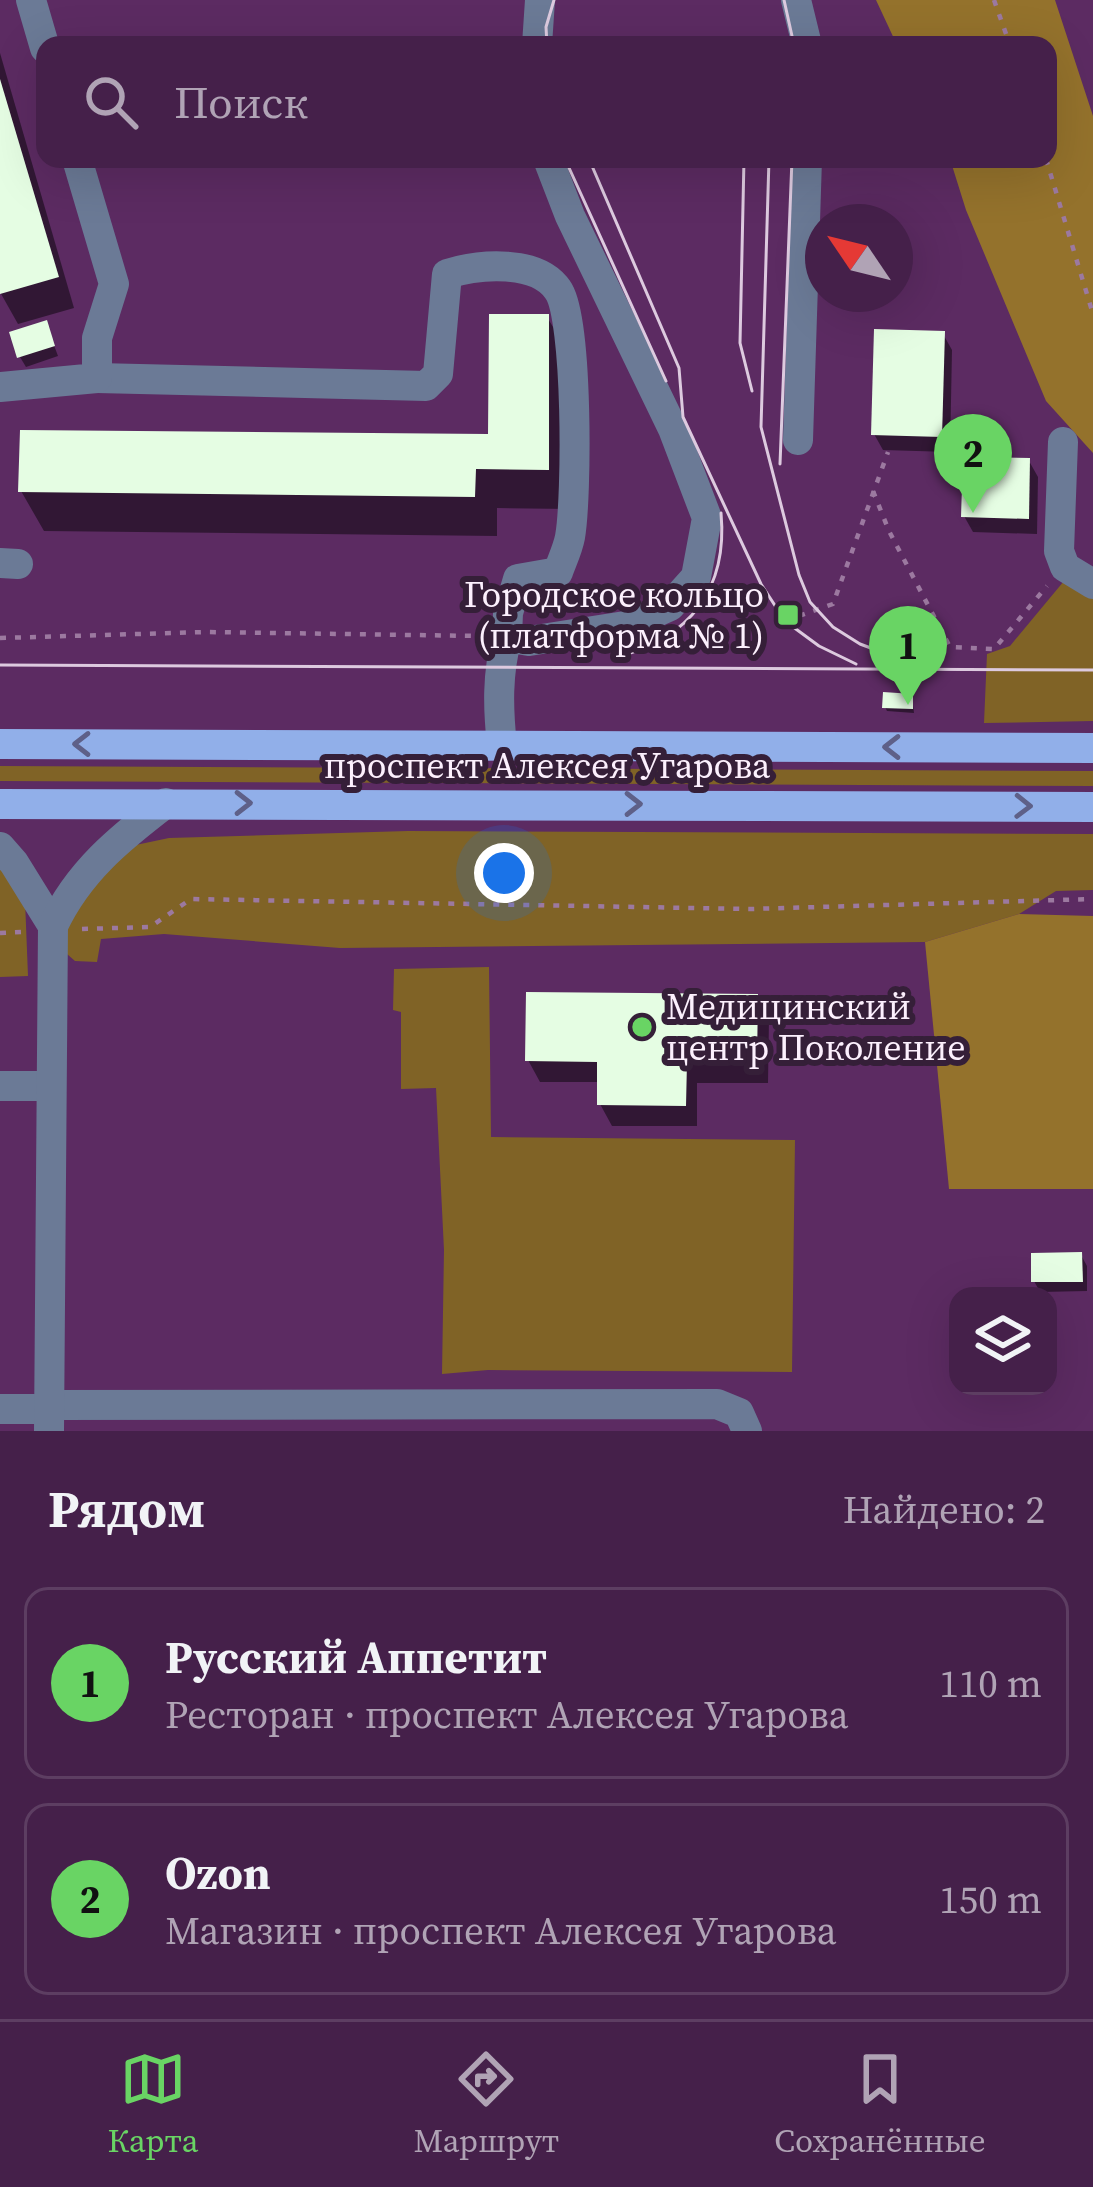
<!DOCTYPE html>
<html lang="ru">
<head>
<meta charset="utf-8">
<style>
	body { margin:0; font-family:"Source Serif 4",serif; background:#4c2851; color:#f1f3f6 }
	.controls { position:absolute; right:36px; bottom:36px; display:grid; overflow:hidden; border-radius:24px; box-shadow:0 12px 48px #0002 }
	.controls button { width:108px; height:108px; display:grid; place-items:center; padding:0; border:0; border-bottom:3px solid #5d3e62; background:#45204a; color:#f1f3f6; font:60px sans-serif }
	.compass { position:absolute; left:805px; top:204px; width:108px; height:108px; border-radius:50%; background:#45204a; box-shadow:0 12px 48px #0002; rotate:305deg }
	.you { position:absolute; left:504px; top:873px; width:42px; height:42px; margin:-30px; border:9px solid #fff; border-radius:50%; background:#1a73e8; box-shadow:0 0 0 18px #1a73e833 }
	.badge { display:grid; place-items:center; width:78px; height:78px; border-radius:50%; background:#69d464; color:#111; font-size:39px; font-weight:700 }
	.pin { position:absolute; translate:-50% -99px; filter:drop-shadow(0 3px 6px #0008) }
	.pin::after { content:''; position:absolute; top:63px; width:42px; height:36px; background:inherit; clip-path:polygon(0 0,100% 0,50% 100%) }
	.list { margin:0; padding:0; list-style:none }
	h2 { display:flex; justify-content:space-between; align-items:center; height:156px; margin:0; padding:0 48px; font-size:51px }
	h2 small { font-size:39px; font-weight:400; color:#b0a3b5 }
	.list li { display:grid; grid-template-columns:78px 1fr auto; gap:36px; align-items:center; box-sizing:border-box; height:192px; margin:0 24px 24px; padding:0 24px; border:3px solid #5d3e62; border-radius:24px }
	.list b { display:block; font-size:45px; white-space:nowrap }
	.list p { margin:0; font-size:39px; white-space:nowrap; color:#b0a3b5 }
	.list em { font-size:39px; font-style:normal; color:#b0a3b5 }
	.icon { flex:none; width:66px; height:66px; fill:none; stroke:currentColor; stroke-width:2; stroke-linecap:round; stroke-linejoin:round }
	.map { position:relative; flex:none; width:1093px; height:1431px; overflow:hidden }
	.search { position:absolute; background:#45204a; box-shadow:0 12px 48px #0002; left:36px; right:36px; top:36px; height:132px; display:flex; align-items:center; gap:30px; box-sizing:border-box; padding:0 42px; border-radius:24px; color:#b0a3b5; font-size:45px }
	.sheet { height:588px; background:#45204a }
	nav { display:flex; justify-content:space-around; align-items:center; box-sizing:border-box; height:168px; border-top:3px solid #5d3e62; background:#45204a; font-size:33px; color:#b0a3b5 }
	nav a { display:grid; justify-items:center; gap:6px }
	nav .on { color:#69d464 }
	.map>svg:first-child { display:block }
	.green { fill:#806326 }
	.forest { fill:#94722c }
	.shadow { fill:#0007 }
	.building { fill:#e5fde3 }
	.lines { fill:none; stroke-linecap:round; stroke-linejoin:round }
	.path { stroke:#9c79a0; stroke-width:4.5; stroke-dasharray:6 9; stroke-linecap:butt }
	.minor { stroke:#6b7a96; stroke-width:30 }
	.major { stroke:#91afe9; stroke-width:30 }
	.tram { stroke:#ddcadf; stroke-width:3 }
	.oneway { stroke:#5e6088 }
	.poi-dot { fill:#69d464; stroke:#351f38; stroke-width:4.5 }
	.labels { text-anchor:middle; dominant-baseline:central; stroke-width:12; stroke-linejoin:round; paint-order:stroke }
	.poi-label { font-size:36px; fill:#fcf0fd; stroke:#351f38; text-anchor:end }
	.street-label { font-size:36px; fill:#fcf0fd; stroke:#351f38 }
</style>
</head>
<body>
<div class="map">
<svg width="1093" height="1431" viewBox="0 0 1093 1431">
	<rect width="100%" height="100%" fill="#5c2b62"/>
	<g class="green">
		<polygon points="1064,581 1093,596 1093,721 984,723 987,654 1010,646"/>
		<polygon points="0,766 1093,771 1093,786 0,781"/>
		<polygon points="408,831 1093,834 1093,890 1056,891 1019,914 925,942 340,948 164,934 101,939 97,962 75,961 67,954 67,921 75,905 131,846 169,838"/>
		<polygon points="0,861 25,900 28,976 0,977"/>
		<polygon points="489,967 491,1137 795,1140 792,1372 488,1370 442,1374 444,1250 436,1088 401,1089 401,1012 393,1010 394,969"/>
	</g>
	<g class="forest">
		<polygon points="876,0 1055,0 1093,116 1093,453 1046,401 966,210 950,159 1048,159 1048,45 897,45"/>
		<polygon points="1019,914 1093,916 1093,1189 949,1189 925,942"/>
	</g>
	<g class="shadow">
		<polygon points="0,53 74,308 18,324 0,292"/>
		<polygon points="547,317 571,357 570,509 497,508 497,536 44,531 21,491 491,437"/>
		<polygon points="46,324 58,356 26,367 20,357"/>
		<polygon points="943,334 952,350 950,452 883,450 874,434"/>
		<polygon points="1029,461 1038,477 1037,534 973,532 964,516"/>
		<polygon points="912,697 914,713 887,711 885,707"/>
		<polygon points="756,997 769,1018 768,1083 697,1083 697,1126 612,1126 600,1104 600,1082 540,1082 528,1060"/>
		<polygon points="1081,1255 1087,1266 1087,1291 1040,1292 1034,1281"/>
	</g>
	<g class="building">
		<polygon points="0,79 59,277 0,294"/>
		<polygon points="489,314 549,314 549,470 476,469 475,497 18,492 20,430 488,434"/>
		<polygon points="47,320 55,346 17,358 9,332"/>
		<polygon points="874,329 945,331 942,437 871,435"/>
		<polygon points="963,457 1030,458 1029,519 961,517"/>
		<polygon points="883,692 913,694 913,709 882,708"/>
		<polygon points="526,992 758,994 757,1063 687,1062 686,1106 597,1105 597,1062 525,1061"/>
		<polygon points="1082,1252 1083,1282 1031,1282 1031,1253"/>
	</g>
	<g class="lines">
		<g class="path">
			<polyline points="994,0 1010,45"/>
			<polyline points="1046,159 1093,314"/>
			<polyline points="873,491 889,531 950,647 994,649 1047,586"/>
			<polyline points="785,621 833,604 888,452"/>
			<polyline points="0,638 207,632 480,636"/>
			<polyline points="82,929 150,927 191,899 750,909 1093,899"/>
			<polyline points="0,933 22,932"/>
		</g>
		<g class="minor">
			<polyline points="31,0 45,48"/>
			<polyline points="796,0 807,45"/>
			<polyline points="537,45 540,0"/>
			<path d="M 97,378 L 426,386 L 438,374 L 447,274 C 479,264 537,259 558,290 C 578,318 577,498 570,537 C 568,548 562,561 558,572 L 518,579 L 508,613 L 507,637"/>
			<polyline points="0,387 97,378 97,338 114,284 77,159"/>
			<polyline points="798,440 807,159"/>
			<polyline points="1063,442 1059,551 1065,567 1093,584"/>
			<polyline points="0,563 18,564"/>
			<path d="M 502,746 C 498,708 497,674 507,637 L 529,641 L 625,626 L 670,606 L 696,577 L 707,518 L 673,429 L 570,216 L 548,159"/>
			<polyline points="0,847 14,863 53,926"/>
			<polyline points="0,1086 51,1086"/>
			<polyline points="49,1405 717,1404 739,1413 747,1431"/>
			<polyline points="0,1409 49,1409"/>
			<path d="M 49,1431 L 53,926 C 78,872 120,838 166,803"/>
		</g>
		<g class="major">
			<polyline points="0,744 1093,748"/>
			<polyline points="0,804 1093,807"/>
		</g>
		<g class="tram">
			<polyline points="784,0 794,45"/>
			<polyline points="547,45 546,27 554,0"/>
			<polyline points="565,159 666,381"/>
			<polyline points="589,159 679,368 683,417 761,584 785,621 819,646 856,664"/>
			<polyline points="744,159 740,343 752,391"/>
			<polyline points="769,159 761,427 799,575 810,602 833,627 860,644 903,660"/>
			<polyline points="780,464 792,159"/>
			<path d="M 617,657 C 690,638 728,589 721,513"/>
			<polyline points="0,665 1093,670"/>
		</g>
	</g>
	<defs><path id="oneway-chevron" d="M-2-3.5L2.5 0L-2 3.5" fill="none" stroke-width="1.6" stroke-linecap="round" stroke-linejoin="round" transform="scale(3)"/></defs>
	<g class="oneway">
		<use href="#oneway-chevron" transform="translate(82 744) rotate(-180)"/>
		<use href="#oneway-chevron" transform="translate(892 747) rotate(-180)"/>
		<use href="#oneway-chevron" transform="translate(243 803)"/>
		<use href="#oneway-chevron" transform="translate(633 804)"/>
		<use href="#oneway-chevron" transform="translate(1023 806) rotate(1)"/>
	</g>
	<g class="poi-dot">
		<rect x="776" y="603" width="24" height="24" rx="6"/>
		<circle cx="642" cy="1027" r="12"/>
	</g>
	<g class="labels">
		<g class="poi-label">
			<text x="764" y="594">Городское кольцо<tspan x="764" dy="41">(платформа № 1)</tspan></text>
			<text x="666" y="1006" text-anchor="start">Медицинский<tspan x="666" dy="41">центр Поколение</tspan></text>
		</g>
		<g class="street-label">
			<text x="547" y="765">проспект Алексея Угарова</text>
		</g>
	</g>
</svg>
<div class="controls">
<button><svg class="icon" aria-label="layers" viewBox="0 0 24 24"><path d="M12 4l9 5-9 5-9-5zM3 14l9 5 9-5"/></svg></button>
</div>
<svg class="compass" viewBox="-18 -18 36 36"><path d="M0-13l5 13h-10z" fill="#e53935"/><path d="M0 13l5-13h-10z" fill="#b0a3b5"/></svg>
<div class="you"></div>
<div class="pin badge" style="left:908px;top:705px">1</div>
<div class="pin badge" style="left:973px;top:513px">2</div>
<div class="search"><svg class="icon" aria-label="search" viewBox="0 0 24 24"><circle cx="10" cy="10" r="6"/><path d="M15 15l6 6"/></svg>Поиск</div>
</div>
<section class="sheet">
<h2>Рядом<small>Найдено: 2</small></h2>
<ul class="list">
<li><span class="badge">1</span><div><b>Русский Аппетит</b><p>Ресторан · проспект Алексея Угарова</p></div><em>110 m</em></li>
<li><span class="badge">2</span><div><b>Ozon</b><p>Магазин · проспект Алексея Угарова</p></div><em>150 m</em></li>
</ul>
</section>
<nav>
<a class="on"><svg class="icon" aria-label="map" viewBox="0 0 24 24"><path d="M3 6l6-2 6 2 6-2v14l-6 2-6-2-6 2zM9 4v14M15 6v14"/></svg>Карта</a>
<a><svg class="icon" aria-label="directions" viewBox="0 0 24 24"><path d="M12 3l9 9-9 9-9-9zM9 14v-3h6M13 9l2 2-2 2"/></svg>Маршрут</a>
<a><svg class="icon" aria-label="saved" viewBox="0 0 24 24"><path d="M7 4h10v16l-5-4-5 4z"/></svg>Сохранённые</a>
</nav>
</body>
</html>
